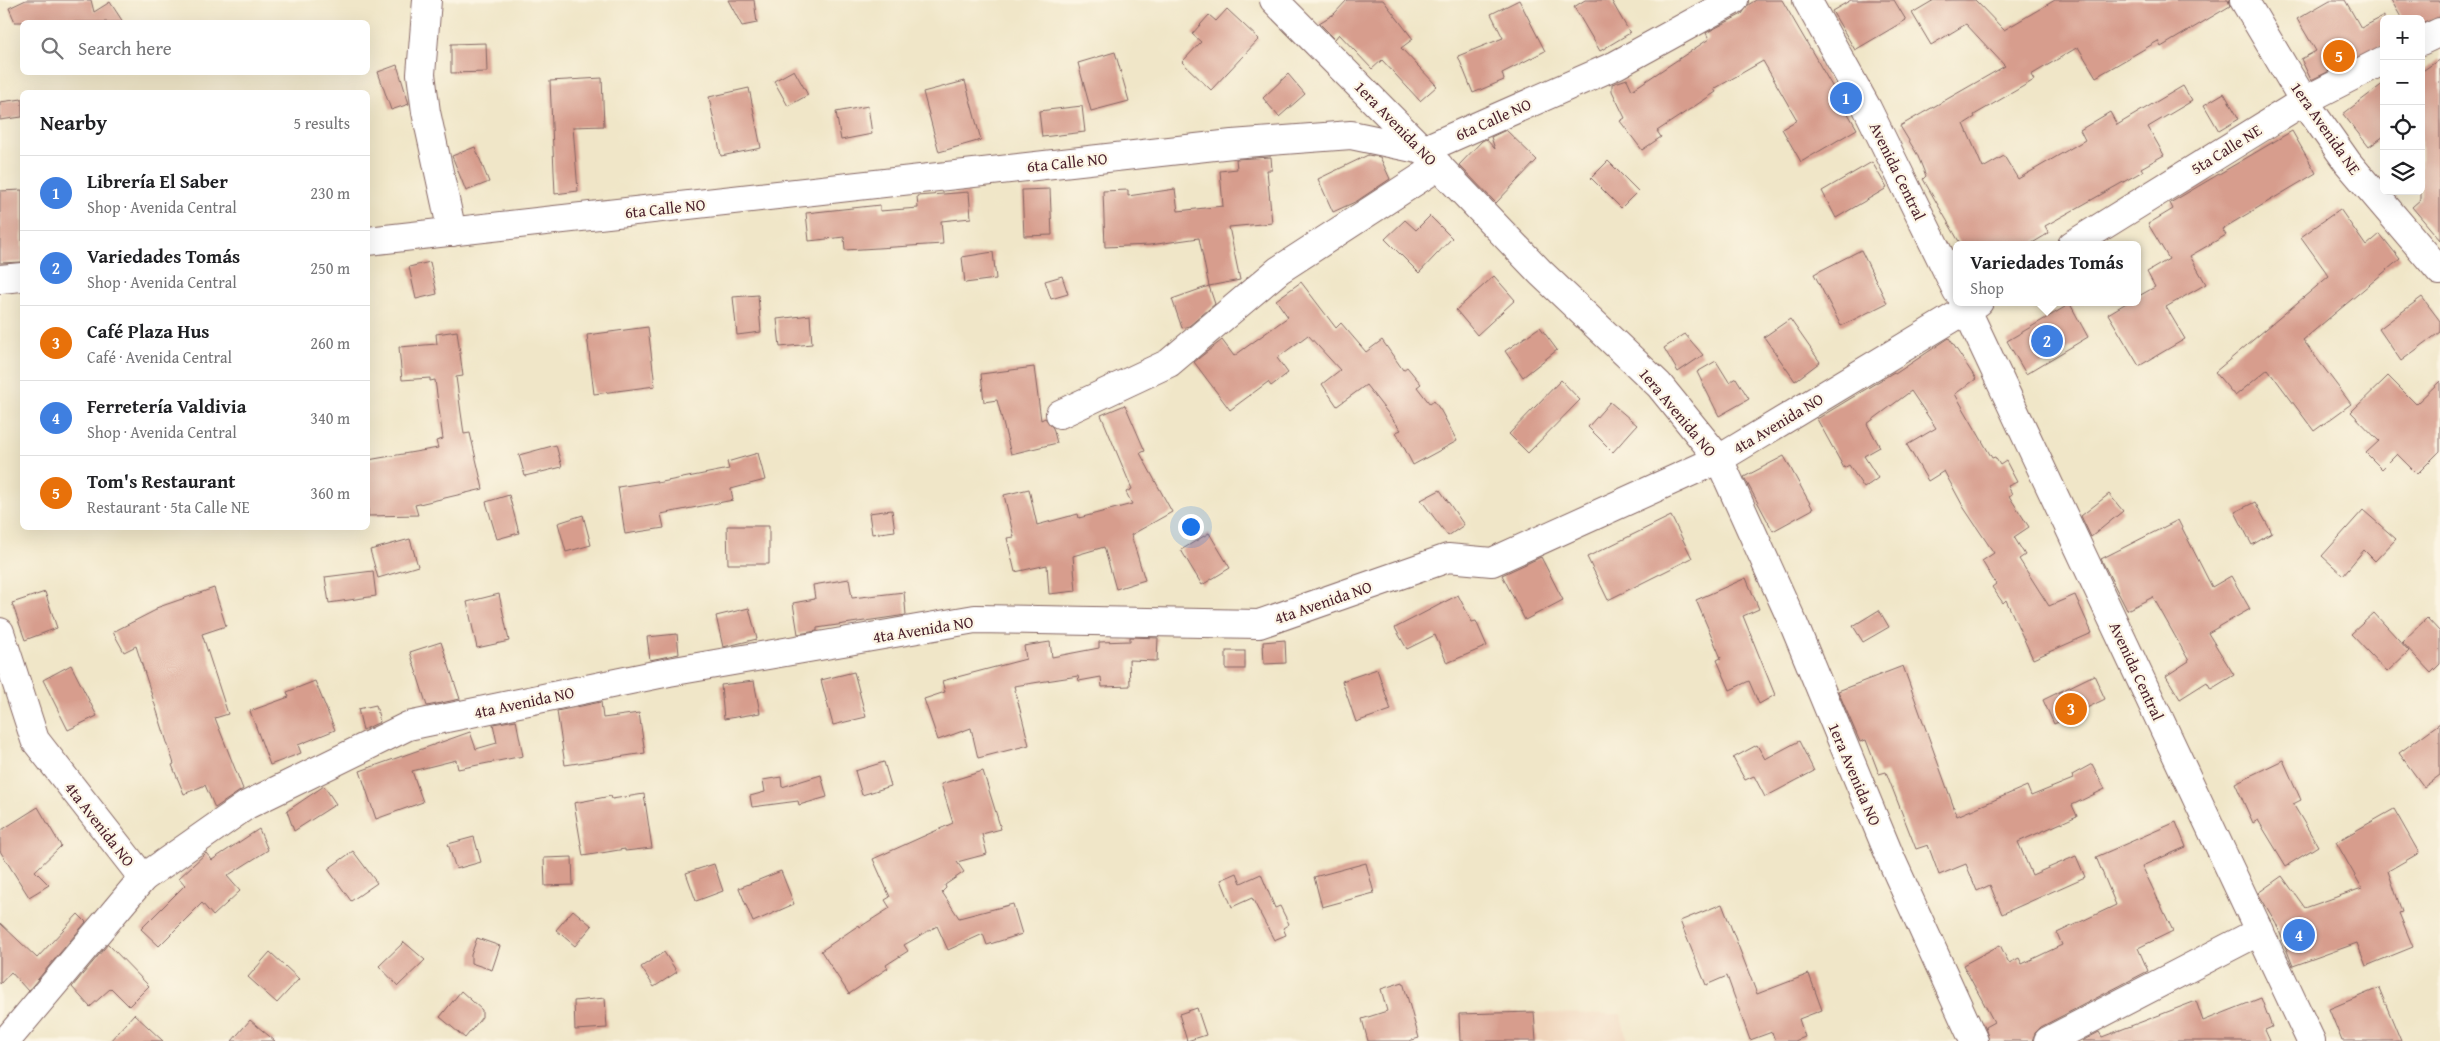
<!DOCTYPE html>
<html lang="en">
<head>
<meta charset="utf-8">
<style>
	body { margin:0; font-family:"Gentium Book Plus",serif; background:#f6f6f6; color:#202124 }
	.controls { position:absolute; right:15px; top:15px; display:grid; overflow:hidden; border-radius:8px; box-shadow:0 5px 20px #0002 }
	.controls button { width:45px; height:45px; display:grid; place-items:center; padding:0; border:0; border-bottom:1px solid #e0e0e0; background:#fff; color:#202124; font:25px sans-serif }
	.you { position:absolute; left:1190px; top:526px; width:18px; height:18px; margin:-12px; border:4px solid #fff; border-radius:50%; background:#1a73e8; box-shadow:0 0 0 8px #1a73e833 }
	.badge { display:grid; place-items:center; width:32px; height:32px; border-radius:50%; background:#b5179e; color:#fff; font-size:16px; font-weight:700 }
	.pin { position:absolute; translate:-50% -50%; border:2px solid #fff; box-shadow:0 1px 5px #0006 }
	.popup { position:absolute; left:1953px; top:241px; width:188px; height:65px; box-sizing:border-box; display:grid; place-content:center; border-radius:8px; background:#fff; filter:drop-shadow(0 1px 4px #0005); font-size:16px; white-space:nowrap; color:#757577 }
	.popup b { font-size:19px; color:#202124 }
	.popup::after { content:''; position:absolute; left:50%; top:100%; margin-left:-10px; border:10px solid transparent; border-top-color:#fff }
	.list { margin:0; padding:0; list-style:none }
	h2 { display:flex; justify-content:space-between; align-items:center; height:65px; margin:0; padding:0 20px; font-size:21px }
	h2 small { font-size:16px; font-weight:400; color:#757577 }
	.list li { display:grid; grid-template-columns:32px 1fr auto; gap:15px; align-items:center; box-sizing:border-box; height:75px; padding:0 20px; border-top:1px solid #e0e0e0 }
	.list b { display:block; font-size:19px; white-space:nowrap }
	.list p { margin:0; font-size:16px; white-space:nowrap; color:#757577 }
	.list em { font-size:16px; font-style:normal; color:#757577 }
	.icon { flex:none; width:28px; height:28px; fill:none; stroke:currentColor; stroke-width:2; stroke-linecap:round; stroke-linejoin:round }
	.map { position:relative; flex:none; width:2440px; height:1041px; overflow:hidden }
	.search { position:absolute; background:#fff; box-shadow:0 5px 20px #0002; left:20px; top:20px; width:350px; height:55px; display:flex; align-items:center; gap:12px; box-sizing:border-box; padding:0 18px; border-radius:8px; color:#757577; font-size:19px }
	.panel { position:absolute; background:#fff; box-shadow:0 5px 20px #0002; left:20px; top:90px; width:350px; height:440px; border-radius:8px }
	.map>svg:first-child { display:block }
	.built { fill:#f0d5bc }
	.building { fill:#d79d8d }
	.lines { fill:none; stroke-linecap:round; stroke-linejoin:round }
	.minor-casing { stroke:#846562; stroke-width:30 }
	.minor { stroke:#fff; stroke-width:28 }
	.labels { text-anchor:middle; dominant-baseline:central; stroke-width:4.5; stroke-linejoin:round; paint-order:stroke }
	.street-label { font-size:16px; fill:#4a1f2b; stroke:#fcf5e5 }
</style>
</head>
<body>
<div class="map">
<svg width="2440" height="1041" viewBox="0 0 2440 1041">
	<rect width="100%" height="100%" fill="#fcf5e5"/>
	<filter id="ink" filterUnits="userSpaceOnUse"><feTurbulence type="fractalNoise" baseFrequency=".02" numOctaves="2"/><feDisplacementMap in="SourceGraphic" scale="10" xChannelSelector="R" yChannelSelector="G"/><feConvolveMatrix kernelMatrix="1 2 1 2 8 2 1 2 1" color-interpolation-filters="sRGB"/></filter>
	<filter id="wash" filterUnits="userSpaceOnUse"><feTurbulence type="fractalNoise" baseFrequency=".0096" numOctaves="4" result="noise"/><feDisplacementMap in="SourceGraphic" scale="20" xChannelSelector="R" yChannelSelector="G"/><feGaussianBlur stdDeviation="1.12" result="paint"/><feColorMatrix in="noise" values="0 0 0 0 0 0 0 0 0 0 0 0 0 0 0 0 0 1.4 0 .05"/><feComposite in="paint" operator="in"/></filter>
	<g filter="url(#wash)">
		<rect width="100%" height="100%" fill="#f0e6c8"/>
		<polygon class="built" points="1457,1012 1621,1014 1627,1041 1458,1041"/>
		<g id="blocks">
			<g class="building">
				<polygon points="26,0 91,0 94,12 110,2 123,22 15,22 9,8"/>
				<polygon points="728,0 754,0 757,23 742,26"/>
				<polygon points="1347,0 1383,0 1413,39 1401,48 1437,86 1420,101 1382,60 1372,69 1339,34 1335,39 1319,23 1334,14"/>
				<polygon points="1519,0 1545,51 1502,73 1504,80 1473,93 1458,56 1503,38 1491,14"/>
				<polygon points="1585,0 1611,0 1630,33 1600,51 1574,7"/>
				<polygon points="1756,0 1782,0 1857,129 1801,162 1782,129 1797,120 1763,61 1714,89 1716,92 1657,131 1661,137 1642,150 1620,121 1625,118 1612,91 1612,84 1627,79 1632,90 1709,39 1706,33 1742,14 1748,5"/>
				<polygon points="1851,0 1894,0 1906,20 1855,50 1832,11"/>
				<polygon points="1934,0 1975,0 2004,30 2055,0 2228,0 2230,6 2161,47 2158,41 2096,77 2078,47 2031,75 2034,80 1974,115 1975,117 1964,124 1983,168 2004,156 2018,179 2085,140 2080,130 2110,112 2117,125 2183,86 2192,101 2148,127 2164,155 2141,168 2143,171 2045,226 2049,233 2029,245 1961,245 1923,179 1926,176 1917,154 1900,126 2005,66 1966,24 1931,45 1912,13"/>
				<polygon points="2330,0 2345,0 2361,28 2384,16 2384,45 2311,80 2301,59 2316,51 2297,19"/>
				<polygon points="2391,0 2440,0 2440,17 2421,24 2421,19 2402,19"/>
				<polygon points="1227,9 1259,39 1211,90 1182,62 1201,42 1192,34 1209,15 1216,21"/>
				<polygon points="486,43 487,72 451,73 451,44"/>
				<polygon points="1115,52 1129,101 1091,111 1078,63"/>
				<polygon points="2440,59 2440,240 2412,207 2421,199 2421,72"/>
				<polygon points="397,65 409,104 391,110 378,72"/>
				<polygon points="794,70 808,95 788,106 774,81"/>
				<polygon points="1288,74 1305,94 1279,117 1263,98"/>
				<polygon points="602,78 604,126 573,127 578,191 555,194 550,81"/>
				<polygon points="965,81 981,140 939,152 923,92"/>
				<polygon points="2384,83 2384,136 2369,147 2343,114"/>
				<polygon points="749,88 761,148 721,156 709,97"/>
				<polygon points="2224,93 2239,119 2219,131 2204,105"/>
				<polygon points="22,99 22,117 0,120 0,102"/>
				<polygon points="868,106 872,134 841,140 836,112"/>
				<polygon points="1082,106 1085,132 1042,137 1039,111"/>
				<polygon points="1506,130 1537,160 1496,203 1459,165 1482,141 1486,139 1495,149 1491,137"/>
				<polygon points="2292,131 2316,173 2222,229 2226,235 2190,256 2206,284 2166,307 2185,339 2139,366 2108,314 2128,302 2137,302 2137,297 2155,287 2147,272 2169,259 2148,224 2173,209 2170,203"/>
				<polygon points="475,147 489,182 466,191 452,156"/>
				<polygon points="1368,155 1380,157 1390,179 1357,201 1333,212 1318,179"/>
				<polygon points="1271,157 1272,170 1267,170 1272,223 1229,227 1240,280 1209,286 1199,238 1150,245 1105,247 1103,191 1128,190 1128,196 1175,189 1178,211 1223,206 1220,171 1237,169 1236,159"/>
				<polygon points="1608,161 1638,191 1621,208 1591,178"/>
				<polygon points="1872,162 1887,188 1836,218 1822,191"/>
				<polygon points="1050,189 1052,235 1024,236 1022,190"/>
				<polygon points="22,190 22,262 0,263 0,191"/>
				<polygon points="969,192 971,218 941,221 943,244 845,250 844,237 809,241 806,213 880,205 880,211 918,208 917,196"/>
				<polygon points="2340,209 2366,246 2380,234 2400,259 2303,340 2351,404 2314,431 2268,369 2235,396 2215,372 2329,276 2301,237"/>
				<polygon points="1430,216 1452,238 1419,273 1385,239 1405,220 1416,230"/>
				<polygon points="1861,250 1887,303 1841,326 1814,274"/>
				<polygon points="993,252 996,279 965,283 962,257"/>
				<polygon points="430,262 437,294 416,299 409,267"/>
				<polygon points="1062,276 1068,294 1051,299 1045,281"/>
				<polygon points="1494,276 1515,300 1477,335 1456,310"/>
				<polygon points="1301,282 1336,328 1341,323 1366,352 1382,340 1403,370 1407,367 1421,384 1417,387 1430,404 1434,401 1441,411 1457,441 1413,465 1396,432 1401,430 1366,385 1337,406 1322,384 1340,370 1308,335 1277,358 1288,373 1271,386 1268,382 1230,410 1194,362 1222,340 1234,356 1288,317 1276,300"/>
				<polygon points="1209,286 1215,304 1189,326 1182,328 1172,299"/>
				<polygon points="758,295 761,332 737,335 733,297"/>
				<polygon points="2422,297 2440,321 2440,332 2401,361 2379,329"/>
				<polygon points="2070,304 2088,337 2026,374 2007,341"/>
				<polygon points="810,315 812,344 780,347 777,319"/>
				<polygon points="1790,319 1820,362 1795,381 1764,337"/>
				<polygon points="648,327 655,386 594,394 587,335"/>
				<polygon points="1540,327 1557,350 1523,377 1505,351"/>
				<polygon points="457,331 463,376 456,377 464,434 470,433 483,489 415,505 418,515 368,516 368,460 438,448 436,441 443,439 435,380 430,381 430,378 402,380 399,347 437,344 436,334"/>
				<polygon points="1685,334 1703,355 1678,372 1664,348"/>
				<polygon points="1949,338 1976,379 1955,394 1992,458 1995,457 2000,465 2006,461 2017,482 2008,486 2012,494 2009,496 2029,527 2014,537 2025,555 2019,559 2049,606 2075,595 2092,633 2033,659 2006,600 2003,603 1992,587 1996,584 1982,561 1994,553 1964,508 1944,471 1928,481 1907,445 1936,428 1911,391 1867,424 1880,447 1864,456 1878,478 1864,488 1849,465 1844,468 1817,419 1894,372 1895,374"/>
				<polygon points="1716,361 1729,382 1736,378 1749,399 1719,416 1697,372"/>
				<polygon points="1034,367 1041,420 1045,418 1053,428 1057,443 1011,454 997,400 984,402 981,374"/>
				<polygon points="2388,376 2416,404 2440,381 2440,451 2417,474 2397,454 2382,469 2366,453 2379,441 2351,412"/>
				<polygon points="1561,380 1580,400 1528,453 1509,434"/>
				<polygon points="1610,402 1637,425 1613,452 1588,427"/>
				<polygon points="1125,405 1145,451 1140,453 1172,512 1131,535 1145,580 1116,589 1104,547 1073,556 1076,591 1049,594 1047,565 1015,572 1007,538 1014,537 1004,495 1029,489 1037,525 1078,514 1079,518 1132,504 1126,492 1132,489 1101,415"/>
				<polygon points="556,445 562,467 525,476 519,455"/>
				<polygon points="758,453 765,480 731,489 733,500 661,514 664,528 625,534 618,487 656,481 657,483 729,469 727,462"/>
				<polygon points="1784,456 1813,509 1773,531 1744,477"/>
				<polygon points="1440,490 1464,525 1448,536 1421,500"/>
				<polygon points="2109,494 2123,511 2091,537 2081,516"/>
				<polygon points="509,495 519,533 497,539 486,502"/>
				<polygon points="2255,502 2272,533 2252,545 2235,512"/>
				<polygon points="892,510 895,531 872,534 869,513"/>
				<polygon points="2363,510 2396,539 2375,561 2364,550 2343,575 2322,556"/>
				<polygon points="583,515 591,545 566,552 558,523"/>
				<polygon points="1671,516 1692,558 1608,600 1587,557"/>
				<polygon points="2178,520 2212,587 2231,576 2250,609 2208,633 2234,675 2211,689 2207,682 2180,699 2166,676 2189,661 2153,597 2127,610 2101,559"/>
				<polygon points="727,526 769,526 769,564 728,564"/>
				<polygon points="1209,533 1230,568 1202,585 1181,550"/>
				<polygon points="410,539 418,566 378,578 370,550"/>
				<polygon points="1541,557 1563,600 1525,620 1502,575"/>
				<polygon points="373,571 376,596 329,603 325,577"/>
				<polygon points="1746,578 1759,609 1743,616 1775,695 1759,704 1749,681 1730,690 1717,660 1721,658 1696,600"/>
				<polygon points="849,579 852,598 904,592 906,615 817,628 817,631 798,634 793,603 815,599 813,585"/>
				<polygon points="214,588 226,626 202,634 228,714 215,718 243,789 215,808 205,785 184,794 172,765 174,764 136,646 124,652 113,632 156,610 156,608"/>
				<polygon points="45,592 57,628 25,640 12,603"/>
				<polygon points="499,594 509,641 477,648 467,602"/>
				<polygon points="1458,595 1472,622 1476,621 1487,646 1447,663 1435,635 1407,649 1395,628"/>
				<polygon points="749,608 757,639 723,647 716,616"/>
				<polygon points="1879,610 1889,627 1863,642 1853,626"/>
				<polygon points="2374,613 2409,651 2387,672 2351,634"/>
				<polygon points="2427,618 2440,632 2440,664 2431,673 2402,642"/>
				<polygon points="677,634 679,654 650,660 647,637"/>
				<polygon points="1130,637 1158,638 1157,661 1129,660 1130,686 1102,687 1101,677 1079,681 1078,676 1014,686 1029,745 978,758 971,728 938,740 924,699 945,692 942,681 1026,659 1024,646 1050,642 1052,657 1099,648 1099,642 1130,641"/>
				<polygon points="1285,640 1286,663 1264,664 1263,642"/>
				<polygon points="441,642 460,699 427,706 410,652"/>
				<rect x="1226" y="651" width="19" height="18"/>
				<polygon points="71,665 97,716 68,730 43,680"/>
				<polygon points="1903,666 1957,816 2027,786 2031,796 2073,779 2072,775 2092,764 2105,789 2072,805 2077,816 2018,842 2032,875 2076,856 2085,877 2002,914 1990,885 1977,891 1966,864 1939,875 1928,845 1916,849 1886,772 1879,774 1866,740 1860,742 1838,691"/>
				<polygon points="1377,669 1391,710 1356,722 1342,681"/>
				<polygon points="854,672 866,717 833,725 821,680"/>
				<polygon points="2094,675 2105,699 2054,724 2043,700"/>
				<polygon points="315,681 335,730 298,745 301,753 270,765 250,711 289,697 287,692"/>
				<polygon points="754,681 760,713 724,719 721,685"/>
				<polygon points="601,702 603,718 639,713 645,753 565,765 557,711"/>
				<polygon points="376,705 380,722 363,730 358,709"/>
				<polygon points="516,720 523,756 458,769 456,760 412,771 423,802 376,819 360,771 470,732 476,749 497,743 493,724"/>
				<polygon points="2440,723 2440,775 2424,787 2399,753"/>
				<polygon points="1799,741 1814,771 1765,797 1754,776 1745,780 1733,758 1757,745 1765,759"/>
				<polygon points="2283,760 2301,800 2293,804 2318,846 2286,866 2258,820 2253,823 2235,783"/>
				<polygon points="884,762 891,786 862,795 855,771"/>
				<polygon points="983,771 1001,829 982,834 987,854 957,862 964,872 945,885 946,888 942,892 959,918 1013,904 1022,934 987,945 983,934 948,950 937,926 904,945 908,951 886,965 888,968 849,994 821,951 859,925 860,927 890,908 885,900 890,897 873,859 953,823 941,784"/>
				<polygon points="821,775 827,797 799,805 798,801 752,807 750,796 765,792 763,780 781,777 782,787"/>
				<polygon points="324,786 336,804 294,831 287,811"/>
				<polygon points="644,794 652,848 625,851 625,849 583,856 574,803 611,796 612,799"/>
				<polygon points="38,807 61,846 35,871 49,885 29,897 0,851 0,831"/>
				<polygon points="2394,809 2419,853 2388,871 2402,912 2399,913 2413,947 2366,966 2357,943 2293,966 2276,923 2258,893 2282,876 2305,908 2362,888 2336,842"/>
				<polygon points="2176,822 2186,847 2142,866 2173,931 2138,948 2148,971 2041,1027 2035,1033 2032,1041 1989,1041 1985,1027 1994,1022 1963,965 2000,945 2009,963 2019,958 2022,964 2062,945 2057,933 2116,905 2096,857"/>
				<polygon points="259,829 268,850 227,876 240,891 213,916 202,903 159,946 141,929 185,885 179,878 206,853 212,860"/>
				<polygon points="474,837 481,862 456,869 448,844"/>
				<polygon points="353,851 377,883 351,901 328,869"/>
				<polygon points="572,857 573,885 545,886 544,858"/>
				<polygon points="1366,863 1374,893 1322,907 1314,877"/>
				<polygon points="714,864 723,891 696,901 686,873"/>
				<polygon points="781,871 794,904 753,922 739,888"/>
				<polygon points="1237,873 1241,883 1261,874 1275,908 1280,906 1289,924 1283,928 1286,935 1274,940 1252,898 1232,907 1221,880"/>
				<polygon points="1722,904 1757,994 1809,974 1822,1010 1799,1019 1805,1037 1795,1041 1775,1041 1772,1032 1750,1040 1727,976 1706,985 1680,921"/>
				<polygon points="573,910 592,926 575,946 556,930"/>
				<polygon points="78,914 86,922 28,991 11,972 0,984 0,923 37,958"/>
				<polygon points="477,938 500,946 492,970 471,963 471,955"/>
				<polygon points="404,942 425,960 398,986 379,966"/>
				<polygon points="108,944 149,986 129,1006 111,988 90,1007 72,987"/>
				<polygon points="270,952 299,979 277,1003 248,977"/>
				<polygon points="664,952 677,972 654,987 641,967"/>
				<polygon points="1403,982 1419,1038 1409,1041 1368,1041 1362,1019 1387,1011 1381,989"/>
				<polygon points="2379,988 2401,1041 2342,1041 2329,1009"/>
				<polygon points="461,991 482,1010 482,1017 465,1038 440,1017"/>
				<polygon points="605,998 607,1028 575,1030 574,1001"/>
				<polygon points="2261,998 2272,1027 2265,1030 2270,1041 2082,1041 2099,1032 2102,1037 2196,1001 2203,1021"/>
				<polygon points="1197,1008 1206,1035 1187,1041 1179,1014"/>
				<polygon points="1534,1012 1536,1041 1460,1041 1459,1014"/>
				<polygon points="134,1014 163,1041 110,1041"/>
				<polygon points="250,1020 275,1041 232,1041"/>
			</g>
		</g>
	</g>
	<g filter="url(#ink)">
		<use href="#blocks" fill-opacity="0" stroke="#846562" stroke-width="1"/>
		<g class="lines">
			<g class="minor-casing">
				<g id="minor">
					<polyline points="427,0 421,74 426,112 452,232"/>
					<polyline points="1274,0 1423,150 1541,273 1659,385 1719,459 1794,625 1891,859 1974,1041"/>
					<polyline points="1807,0 1867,108 1957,291"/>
					<polyline points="2244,0 2304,101 2348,163 2440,271"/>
					<polyline points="2421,41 2440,32"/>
					<polyline points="368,241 1232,144 1351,135 1423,150 1616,65 1734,0"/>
					<polyline points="2072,245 2304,101 2384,60"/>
					<polyline points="0,279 22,277"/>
					<polyline points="1963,302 2311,1041"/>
					<polyline points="1060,414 1169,363 1279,270 1439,166"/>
					<polyline points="0,632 35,740 143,878 247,805 408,726 669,672 975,619 1259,624 1448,558 1492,562 1719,459 1979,302"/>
					<polyline points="6,1041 143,878"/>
					<polyline points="2048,1041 2260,931"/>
				</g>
			</g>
			<use href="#minor" class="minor"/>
		</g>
	</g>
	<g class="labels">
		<g class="street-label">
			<text transform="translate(1493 119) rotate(-24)">6ta Calle NO</text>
			<text transform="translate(1396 123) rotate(46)">1era Avenida NO</text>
			<text transform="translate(2326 128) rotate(55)">1era Avenida NE</text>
			<text transform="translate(2226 149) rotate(-32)">5ta Calle NE</text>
			<text transform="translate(1067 162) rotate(-6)">6ta Calle NO</text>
			<text transform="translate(1898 171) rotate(64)">Avenida Central</text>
			<text transform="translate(665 208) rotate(-6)">6ta Calle NO</text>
			<text transform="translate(1678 412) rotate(50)">1era Avenida NO</text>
			<text transform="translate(1778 423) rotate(-31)">4ta Avenida NO</text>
			<text transform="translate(1323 602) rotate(-19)">4ta Avenida NO</text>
			<text transform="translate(923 629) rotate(-9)">4ta Avenida NO</text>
			<text transform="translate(2137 671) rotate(65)">Avenida Central</text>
			<text transform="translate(524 702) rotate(-12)">4ta Avenida NO</text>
			<text transform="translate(1855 774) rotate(67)">1era Avenida NO</text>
			<text transform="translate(100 824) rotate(52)">4ta Avenida NO</text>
		</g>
	</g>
</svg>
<div class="controls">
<button>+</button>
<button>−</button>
<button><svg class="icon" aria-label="locate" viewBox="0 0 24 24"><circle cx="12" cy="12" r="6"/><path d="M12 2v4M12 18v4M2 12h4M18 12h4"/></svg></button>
<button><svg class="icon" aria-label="layers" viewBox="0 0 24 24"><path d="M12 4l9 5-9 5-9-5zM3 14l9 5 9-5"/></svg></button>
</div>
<div class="you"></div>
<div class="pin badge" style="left:1846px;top:98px;background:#3f7fe0">1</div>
<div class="pin badge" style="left:2047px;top:341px;background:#3f7fe0">2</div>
<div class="popup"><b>Variedades Tomás</b>Shop</div>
<div class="pin badge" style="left:2071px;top:709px;background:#e8710a">3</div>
<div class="pin badge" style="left:2299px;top:935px;background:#3f7fe0">4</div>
<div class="pin badge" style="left:2339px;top:56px;background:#e8710a">5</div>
<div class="search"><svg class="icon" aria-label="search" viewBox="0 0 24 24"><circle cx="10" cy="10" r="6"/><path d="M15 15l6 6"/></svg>Search here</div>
<section class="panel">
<h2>Nearby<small>5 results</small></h2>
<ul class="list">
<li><span class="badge" style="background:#3f7fe0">1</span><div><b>Librería El Saber</b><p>Shop · Avenida Central</p></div><em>230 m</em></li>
<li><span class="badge" style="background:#3f7fe0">2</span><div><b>Variedades Tomás</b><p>Shop · Avenida Central</p></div><em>250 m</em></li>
<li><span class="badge" style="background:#e8710a">3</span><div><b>Café Plaza Hus</b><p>Café · Avenida Central</p></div><em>260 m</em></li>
<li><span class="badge" style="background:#3f7fe0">4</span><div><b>Ferretería Valdivia</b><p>Shop · Avenida Central</p></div><em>340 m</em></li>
<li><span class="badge" style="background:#e8710a">5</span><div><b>Tom's Restaurant</b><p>Restaurant · 5ta Calle NE</p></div><em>360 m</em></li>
</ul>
</section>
</div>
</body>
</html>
